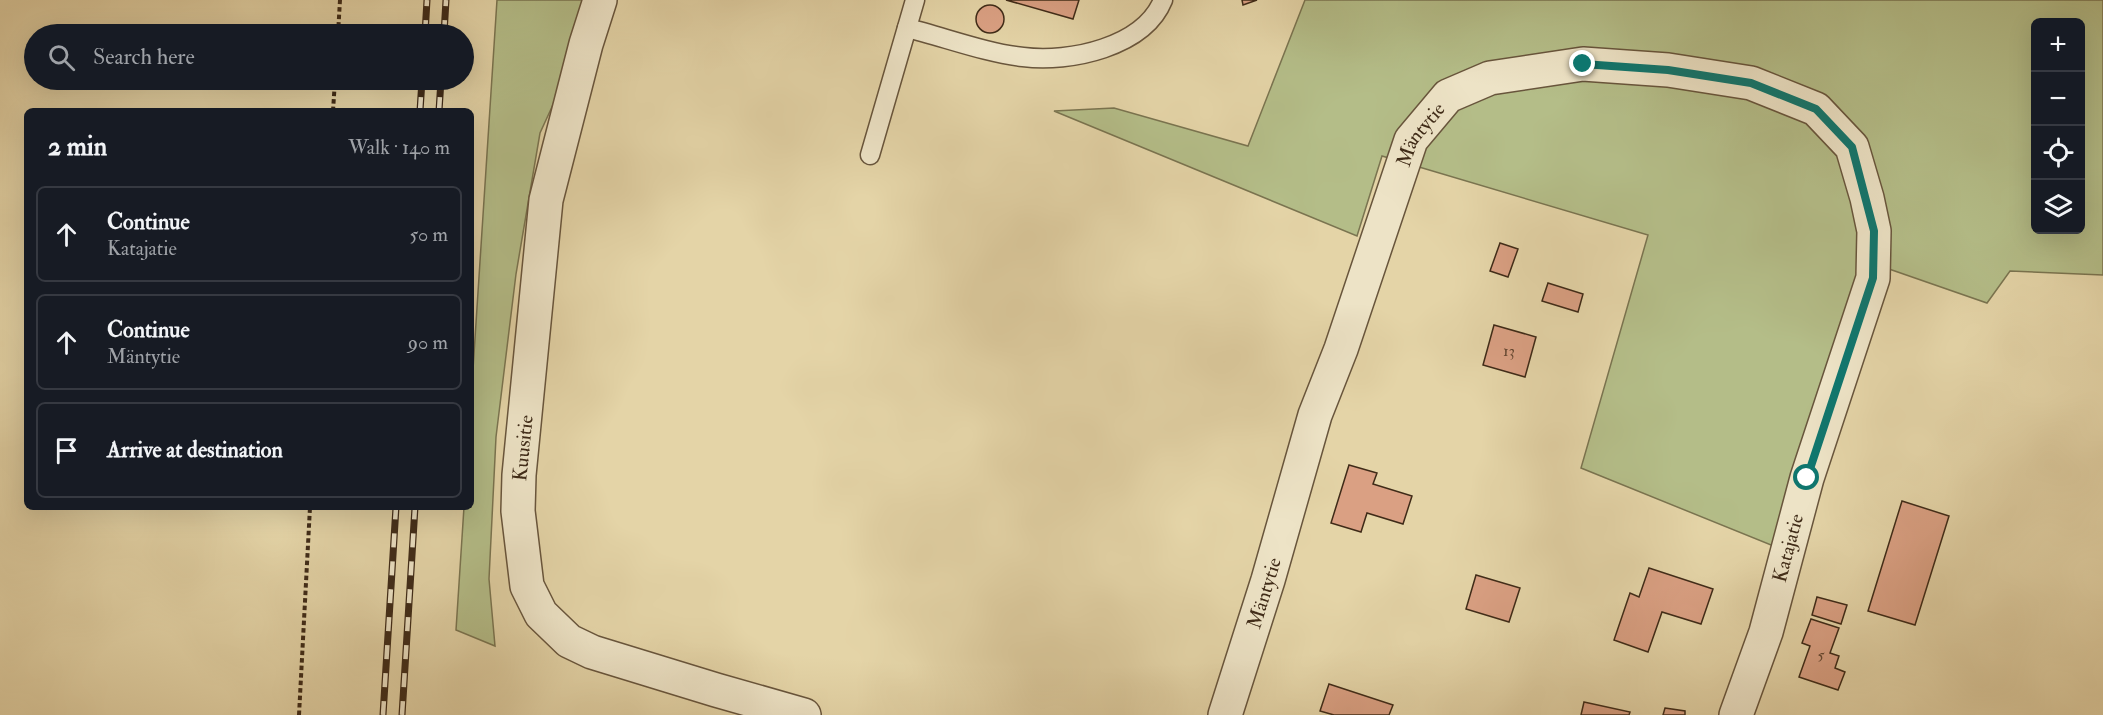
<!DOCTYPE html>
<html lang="en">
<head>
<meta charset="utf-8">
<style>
	body { margin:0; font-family:"IM FELL Double Pica",serif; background:#242831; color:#f1f3f6 }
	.controls { position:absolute; right:18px; top:18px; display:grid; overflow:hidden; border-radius:9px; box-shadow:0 6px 24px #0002 }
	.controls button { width:54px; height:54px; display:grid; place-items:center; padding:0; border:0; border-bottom:2px solid #363941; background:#171b24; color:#f1f3f6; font:30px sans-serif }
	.stop { position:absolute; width:18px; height:18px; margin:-14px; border:4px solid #0f766e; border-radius:50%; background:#fff }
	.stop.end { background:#0f766e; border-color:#fff; box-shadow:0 2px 6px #0008 }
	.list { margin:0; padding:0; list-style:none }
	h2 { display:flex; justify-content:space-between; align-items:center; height:78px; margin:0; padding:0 24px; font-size:26px }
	h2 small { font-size:20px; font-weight:400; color:#9ea1a6 }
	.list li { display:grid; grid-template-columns:39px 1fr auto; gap:18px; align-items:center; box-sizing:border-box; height:96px; margin:0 12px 12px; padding:0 12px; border:2px solid #363941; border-radius:9px }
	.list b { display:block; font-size:22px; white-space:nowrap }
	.list p { margin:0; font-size:20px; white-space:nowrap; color:#9ea1a6 }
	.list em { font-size:20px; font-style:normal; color:#9ea1a6 }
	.icon { flex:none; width:33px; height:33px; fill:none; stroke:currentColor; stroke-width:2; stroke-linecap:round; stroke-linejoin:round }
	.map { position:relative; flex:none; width:2103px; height:715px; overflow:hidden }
	.search { position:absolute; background:#171b24; box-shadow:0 6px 24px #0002; left:24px; top:24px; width:450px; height:66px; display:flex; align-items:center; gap:15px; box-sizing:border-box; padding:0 21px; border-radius:33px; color:#9ea1a6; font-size:22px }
	.panel { position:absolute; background:#171b24; box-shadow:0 6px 24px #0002; left:24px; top:108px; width:450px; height:402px; border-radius:9px }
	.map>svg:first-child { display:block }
	.green { fill:#b4bd88; stroke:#7a7450; stroke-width:1.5; fill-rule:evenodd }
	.building { fill:#daa083; stroke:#3f2b18; stroke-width:1.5 }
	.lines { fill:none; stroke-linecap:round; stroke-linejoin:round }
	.service-casing { stroke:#68553c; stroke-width:21 }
	.minor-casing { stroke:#68553c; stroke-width:36 }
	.path { stroke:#3f2b18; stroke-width:4; stroke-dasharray:4.5 3; stroke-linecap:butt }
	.service { stroke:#ede3c6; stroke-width:18 }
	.minor { stroke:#ede3c6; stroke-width:33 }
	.rail-casing { stroke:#3f2b18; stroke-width:7 }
	.rail { stroke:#ede3c6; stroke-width:4.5; stroke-dasharray:14; stroke-linecap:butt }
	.route { stroke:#0f766e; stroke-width:8 }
	.labels { text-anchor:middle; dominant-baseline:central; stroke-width:5; stroke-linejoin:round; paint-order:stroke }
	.number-label { font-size:16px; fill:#664833 }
	.street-label { font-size:20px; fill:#3f2b18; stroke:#ede3c6 }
</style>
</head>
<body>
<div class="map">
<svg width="2103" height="715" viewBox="0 0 2103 715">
	<rect width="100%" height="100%" fill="#e4d4a7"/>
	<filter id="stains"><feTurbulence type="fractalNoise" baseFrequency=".00333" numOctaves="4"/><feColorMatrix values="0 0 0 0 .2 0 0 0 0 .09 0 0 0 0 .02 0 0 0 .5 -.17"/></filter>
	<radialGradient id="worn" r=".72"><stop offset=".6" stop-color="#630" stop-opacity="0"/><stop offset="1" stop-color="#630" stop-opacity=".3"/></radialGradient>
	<g class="green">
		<polygon points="497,0 587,0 563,83 540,133 516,274 496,437 489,579 495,646 456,630 464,507 471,507 471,400"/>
		<path d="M 1305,0 L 2103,0 L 2103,275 L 2010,271 L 1987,303 L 1866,261 L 1776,547 L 1581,468 L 1648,235 L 1382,156 L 1357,236 L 1054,111 L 1114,108 L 1248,146 ZM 2036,22 L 2080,22 L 2080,230 L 2036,230 Z"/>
	</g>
	<g class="building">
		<polygon points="1006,0 1079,0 1073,19"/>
		<polygon points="1242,0 1257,0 1243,5"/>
		<circle cx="990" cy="19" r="14"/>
		<polygon points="1500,243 1518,249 1508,277 1490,271"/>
		<polygon points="1548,283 1583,294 1578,312 1542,301"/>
		<polygon points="1494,325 1536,337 1525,377 1483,365"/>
		<polygon points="1349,465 1377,473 1373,484 1412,496 1403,524 1367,513 1361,532 1331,523"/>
		<polygon points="1902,501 1949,516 1915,625 1868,611"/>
		<polygon points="1649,568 1713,589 1701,624 1662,612 1648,652 1614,640 1630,593 1639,597"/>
		<polygon points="1476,575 1520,588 1509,622 1466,609"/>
		<polygon points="1817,597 1847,605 1841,624 1812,615"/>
		<polygon points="1811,619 1839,628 1830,653 1839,656 1835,668 1845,672 1838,690 1799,677 1810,646 1802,643"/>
		<polygon points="1329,684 1393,705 1389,715 1334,715 1320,711"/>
		<polygon points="1584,702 1630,712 1629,715 1581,715"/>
		<polygon points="1665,708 1685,711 1685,715 1663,715"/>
	</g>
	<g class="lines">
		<g class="service-casing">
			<g id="service">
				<path d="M 907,28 C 944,37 986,53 1023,57 C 1070,63 1144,47 1163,0"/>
				<polyline points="870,155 915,0"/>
			</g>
		</g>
		<g class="minor-casing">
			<g id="minor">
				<polyline points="600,0 586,44 546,200 519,475 518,511 527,586 541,614 569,641 592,652 716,690 804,715"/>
				<path id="s1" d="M 1225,715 L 1268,580 L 1315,415 L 1341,349 L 1411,140 L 1448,96 L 1490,78 L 1583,64 L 1668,70 L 1751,83 L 1816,109 L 1852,147 L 1867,198 L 1874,231 L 1873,278 L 1807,478 L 1766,632 L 1736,715"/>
			</g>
		</g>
		<g class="path">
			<polyline points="338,34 340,0"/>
			<polyline points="333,111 335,80"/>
			<polyline points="299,715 310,507"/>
		</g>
		<use href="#service" class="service"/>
		<use href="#minor" class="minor"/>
		<g class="rail-casing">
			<g id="rail">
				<polyline points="425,34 427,0"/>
				<polyline points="444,34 446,0"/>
				<polyline points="420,111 422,80"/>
				<polyline points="439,111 441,80"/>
				<polyline points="383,715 396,507"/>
				<polyline points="402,715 415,507"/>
			</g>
		</g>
		<use href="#rail" class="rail"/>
	</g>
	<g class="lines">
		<polyline class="route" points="1583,64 1668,70 1751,83 1816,109 1852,147 1874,231 1873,278 1807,478"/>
	</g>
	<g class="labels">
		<g class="number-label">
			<text x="1509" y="351">13</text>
			<text x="1821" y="655">5</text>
		</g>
		<g class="street-label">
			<text stroke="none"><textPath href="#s1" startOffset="614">Mäntytie</textPath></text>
			<text transform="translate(523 448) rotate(-84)">Kuusitie</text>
			<text transform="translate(1788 548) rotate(-75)">Katajatie</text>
			<text stroke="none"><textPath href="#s1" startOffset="128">Mäntytie</textPath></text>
		</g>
	</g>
	<rect width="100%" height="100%" filter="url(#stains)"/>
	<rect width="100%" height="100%" fill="url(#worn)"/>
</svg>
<div class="controls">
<button>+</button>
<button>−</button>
<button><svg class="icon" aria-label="locate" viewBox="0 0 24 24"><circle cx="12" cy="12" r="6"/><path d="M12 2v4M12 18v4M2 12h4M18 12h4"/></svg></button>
<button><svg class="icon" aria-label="layers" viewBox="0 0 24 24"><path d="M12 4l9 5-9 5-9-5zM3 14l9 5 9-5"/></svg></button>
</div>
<div class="stop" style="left:1807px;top:478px"></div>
<div class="stop end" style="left:1583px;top:64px"></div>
<div class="search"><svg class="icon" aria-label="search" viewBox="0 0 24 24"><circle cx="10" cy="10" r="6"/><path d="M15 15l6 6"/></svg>Search here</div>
<section class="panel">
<h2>2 min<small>Walk · 140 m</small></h2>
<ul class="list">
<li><svg class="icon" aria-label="ahead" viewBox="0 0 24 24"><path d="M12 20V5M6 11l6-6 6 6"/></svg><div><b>Continue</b><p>Katajatie</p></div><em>50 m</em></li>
<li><svg class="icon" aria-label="ahead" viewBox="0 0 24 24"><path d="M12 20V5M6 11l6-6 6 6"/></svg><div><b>Continue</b><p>Mäntytie</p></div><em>90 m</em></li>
<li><svg class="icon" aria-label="arrive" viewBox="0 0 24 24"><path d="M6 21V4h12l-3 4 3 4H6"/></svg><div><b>Arrive at destination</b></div></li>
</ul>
</section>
</div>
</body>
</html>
